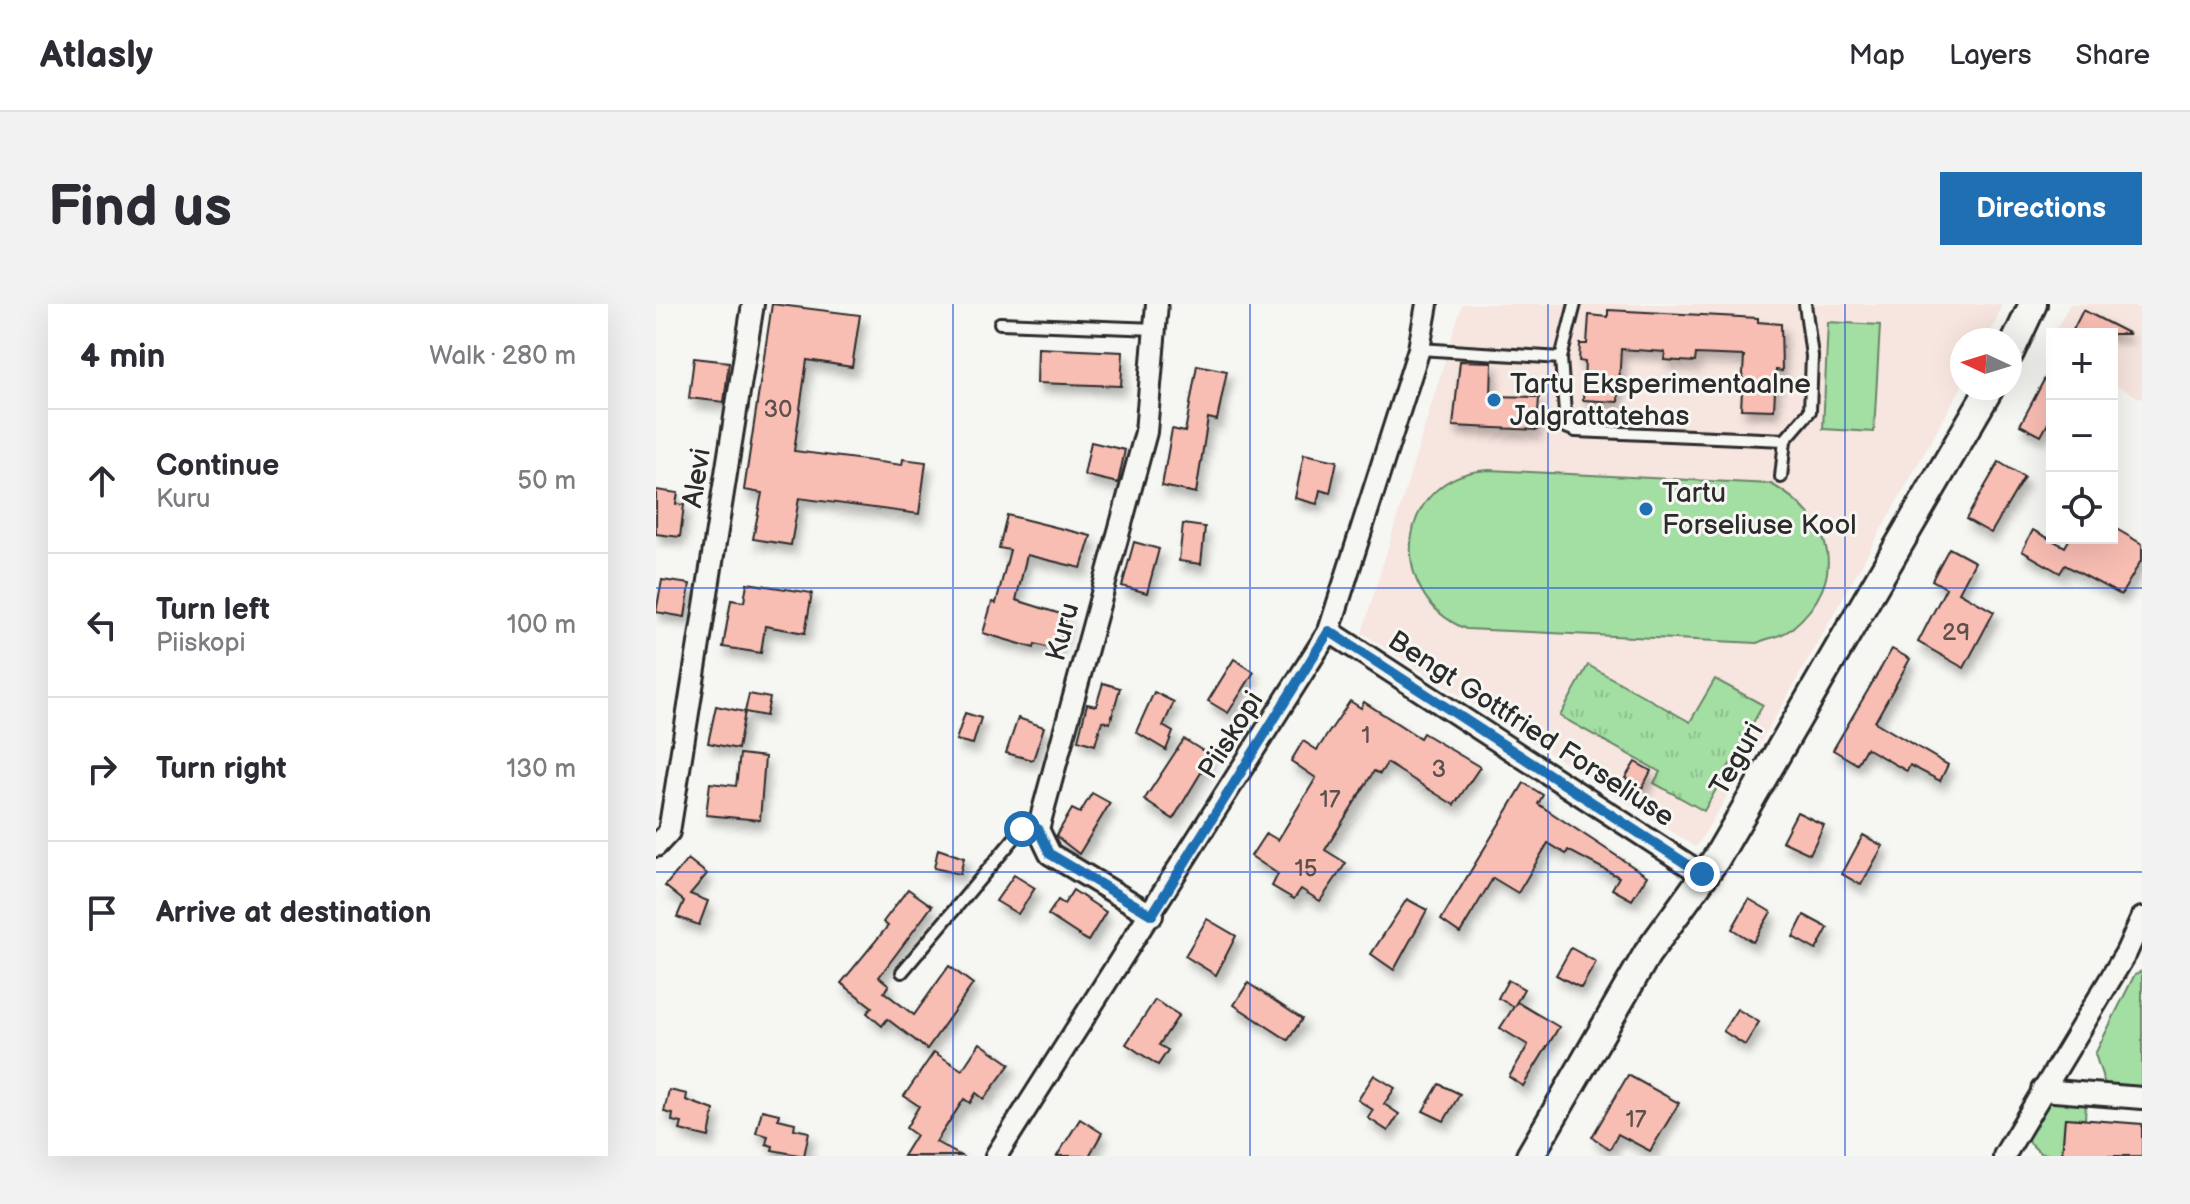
<!DOCTYPE html>
<html lang="en">
<head>
<meta charset="utf-8">
<style>
	body { margin:0; font-family:"Balsamiq Sans",sans-serif; background:#f2f2f3; color:#2b2b33 }
	.controls { position:absolute; right:24px; top:24px; display:grid; overflow:hidden; border-radius:0px; box-shadow:0 8px 32px #0002 }
	.controls button { width:72px; height:72px; display:grid; place-items:center; padding:0; border:0; border-bottom:2px solid #e1e1e2; background:#fff; color:#2b2b33; font:40px sans-serif }
	.compass { position:absolute; left:1294px; top:24px; width:72px; height:72px; border-radius:50%; background:#fff; box-shadow:0 8px 32px #0002; rotate:274deg }
	.stop { position:absolute; width:24px; height:24px; margin:-18px; border:6px solid #1f6fb2; border-radius:50%; background:#fff }
	.stop.end { background:#1f6fb2; border-color:#fff; box-shadow:0 2px 8px #0008 }
	.list { margin:0; padding:0; list-style:none }
	h2 { display:flex; justify-content:space-between; align-items:center; height:104px; margin:0; padding:0 32px; font-size:34px }
	h2 small { font-size:26px; font-weight:400; color:#7c7c81 }
	.list li { display:grid; grid-template-columns:52px 1fr auto; gap:24px; align-items:center; box-sizing:border-box; height:144px; padding:0 32px; border-top:2px solid #e1e1e2 }
	.list b { display:block; font-size:30px; white-space:nowrap }
	.list p { margin:0; font-size:26px; white-space:nowrap; color:#7c7c81 }
	.list em { font-size:26px; font-style:normal; color:#7c7c81 }
	.icon { flex:none; width:44px; height:44px; fill:none; stroke:currentColor; stroke-width:2; stroke-linecap:round; stroke-linejoin:round }
	.map { position:relative; flex:none; width:1486px; height:852px; overflow:hidden; border-radius:0px }
	header { display:flex; align-items:center; gap:48px; box-sizing:border-box; height:112px; padding:0 40px; background:#fff; border-bottom:2px solid #e1e1e2 }
	header strong { font-size:38px }
	nav { display:flex; gap:44px; margin-inline-start:auto; font-size:28px }
	.intro { display:flex; align-items:center; justify-content:space-between; box-sizing:border-box; height:192px; padding:0 48px }
	h1 { margin:0; font-size:56px }
	.button { padding:20px 36px; border-radius:0px; background:#1f6fb2; color:#fff; font-size:28px; font-weight:700 }
	main { display:flex; gap:48px; padding:0 48px }
	aside { flex:1; background:#fff; border-radius:0px; box-shadow:0 8px 32px #0002 }
	.map>svg:first-child { display:block }
	.built { fill:#f7e5df }
	.green { fill:#a3dea3; stroke:#678467; stroke-width:2 }
	.park { fill:url(#park-tufts); stroke:#678467; stroke-width:2 }
	.building { fill:#f8bdb3; stroke:#2b2b2b; stroke-width:2; filter:url(#shadow) }
	.lines { fill:none; stroke-linecap:round; stroke-linejoin:round }
	.service-casing { stroke:#2b2b2b; stroke-width:16 }
	.minor-casing { stroke:#2b2b2b; stroke-width:26 }
	.tertiary-casing { stroke:#2b2b2b; stroke-width:32 }
	.service { stroke:#f6f6f2; stroke-width:10 }
	.minor { stroke:#f6f6f2; stroke-width:20 }
	.tertiary { stroke:#f6f6f2; stroke-width:26 }
	.route { stroke:#1f6fb2; stroke-width:10 }
	.grid { fill:none; stroke:#1d4ed8; stroke-width:2; stroke-opacity:0.55 }
	.poi-dot { fill:#1f6fb2; stroke:#f6f6f2; stroke-width:3 }
	.labels { text-anchor:middle; dominant-baseline:central; stroke-width:6; stroke-linejoin:round; paint-order:stroke }
	.number-label { font-size:24px; fill:#5e504d }
	.poi-label { font-size:28px; fill:#2b2b2b; stroke:#f6f6f2; text-anchor:start }
	.street-label { font-size:28px; fill:#2b2b2b; stroke:#f6f6f2 }
</style>
</head>
<body>
<header>
<strong>Atlasly</strong>
<nav><a>Map</a><a>Layers</a><a>Share</a></nav>
</header>
<div class="intro"><h1>Find us</h1><a class="button">Directions</a></div>
<main>
<aside>
<h2>4 min<small>Walk · 280 m</small></h2>
<ul class="list">
<li><svg class="icon" aria-label="ahead" viewBox="0 0 24 24"><path d="M12 20V5M6 11l6-6 6 6"/></svg><div><b>Continue</b><p>Kuru</p></div><em>50 m</em></li>
<li><svg class="icon" aria-label="left" viewBox="0 0 24 24"><path d="M17 20v-9H6M10 6l-5 5 5 5"/></svg><div><b>Turn left</b><p>Piiskopi</p></div><em>100 m</em></li>
<li><svg class="icon" aria-label="right" viewBox="0 0 24 24"><path d="M7 20v-9h11M14 6l5 5-5 5"/></svg><div><b>Turn right</b></div><em>130 m</em></li>
<li><svg class="icon" aria-label="arrive" viewBox="0 0 24 24"><path d="M6 21V4h12l-3 4 3 4H6"/></svg><div><b>Arrive at destination</b></div></li>
</ul>
</aside>
<div class="map">
<svg width="1486" height="852" viewBox="0 0 1486 852">
	<defs>
		<pattern id="park-tufts" width="24" height="20" patternUnits="userSpaceOnUse" patternTransform="scale(2)"><rect width="24" height="20" fill="#a3dea3"/><path d="M3 7l-1-3M5 7V3M7 7l1-3M15 17l-1-3M17 17v-4M19 17l1-3" fill="none" stroke="#8cbf8c"/></pattern>
		<filter id="shadow"><feDropShadow dx="4.5" dy="8" stdDeviation="4" flood-color="#0004"/></filter>
	</defs>
	<rect width="100%" height="100%" fill="#f6f6f2"/>
	<filter id="ink" filterUnits="userSpaceOnUse"><feTurbulence type="fractalNoise" baseFrequency=".0125" numOctaves="2"/><feDisplacementMap in="SourceGraphic" scale="16" xChannelSelector="R" yChannelSelector="G"/><feConvolveMatrix kernelMatrix="1 2 1 2 8 2 1 2 1" color-interpolation-filters="sRGB"/></filter>
	<g filter="url(#ink)">
		<g class="built">
			<polygon points="806,0 1346,0 1332,36 1306,36 1306,82 1124,405 1040,543 706,329"/>
			<polygon points="1414,0 1476,0 1486,6 1486,95 1456,79 1456,30 1397,30"/>
		</g>
		<g class="green">
			<polygon points="1172,18 1224,21 1218,128 1167,125"/>
			<path d="M 833,166 L 1115,180 C 1177,214 1195,275 1135,325 C 1124,334 1112,333 1101,339 L 810,325 C 726,290 741,170 833,166 Z"/>
			<polygon points="1486,667 1486,785 1449,780 1439,750 1479,670"/>
			<polygon points="1392,796 1430,799 1429,815 1409,814 1406,852 1384,849 1370,835 1387,800"/>
		</g>
		<polygon class="park" points="932,361 1034,418 1059,375 1107,401 1048,507 998,479 1004,468 904,412"/>
		<g class="building">
			<polygon points="116,0 204,11 196,63 151,56 138,147 246,161 247,155 270,158 263,210 143,194 135,241 97,235 106,189 88,186"/>
			<polygon points="952,6 1102,14 1102,18 1125,20 1126,67 1120,66 1118,106 1085,105 1088,52 1040,50 1039,58 1008,56 1009,48 965,45 962,98 927,96 929,58 923,57 924,40 931,40 933,11 952,13"/>
			<polygon points="1427,6 1474,30 1415,30"/>
			<polygon points="382,44 467,48 465,82 381,79"/>
			<polygon points="38,54 73,58 68,98 33,94"/>
			<polygon points="804,57 836,58 835,92 883,93 881,126 797,122"/>
			<polygon points="541,61 571,67 561,116 552,114 540,189 506,182 516,125 529,128"/>
			<polygon points="1396,61 1396,112 1385,132 1364,121"/>
			<polygon points="435,138 469,146 462,179 428,171"/>
			<polygon points="648,150 681,157 674,189 664,186 661,200 639,194"/>
			<polygon points="1343,158 1368,173 1335,229 1310,215"/>
			<polygon points="0,186 22,189 20,200 28,201 24,233 0,230"/>
			<polygon points="351,211 435,232 425,264 371,251 360,296 411,312 401,346 379,340 378,344 327,329 336,298 340,299 354,246 343,244"/>
			<polygon points="527,220 549,223 545,260 523,257"/>
			<polygon points="1457,223 1486,240 1486,255 1465,291 1409,261 1404,269 1366,247 1377,226 1409,243 1414,234 1456,234"/>
			<polygon points="478,238 503,245 491,289 466,282"/>
			<polygon points="1293,244 1319,258 1303,288 1338,308 1308,364 1262,338 1290,284 1276,276"/>
			<polygon points="6,276 34,280 29,313 0,308"/>
			<polygon points="91,279 156,289 149,329 109,322 105,349 67,343 75,296 88,298"/>
			<polygon points="1236,345 1254,355 1219,418 1292,461 1284,477 1254,461 1251,467 1210,444 1201,460 1177,446"/>
			<polygon points="578,355 598,368 572,409 552,397"/>
			<polygon points="447,379 464,384 454,419 446,417 439,441 422,436 431,400 440,402"/>
			<polygon points="498,388 518,398 507,422 517,428 510,446 480,428"/>
			<polygon points="93,390 114,394 110,412 89,408"/>
			<polygon points="694,397 705,404 708,398 764,434 767,429 824,463 798,501 731,459 724,470 718,467 669,546 690,559 664,597 645,585 638,595 616,582 622,570 595,552 610,529 622,536 660,474 635,457 647,437 661,446"/>
			<polygon points="60,402 89,408 82,445 52,439"/>
			<polygon points="309,409 325,414 317,440 300,436"/>
			<polygon points="362,414 388,423 377,456 350,449"/>
			<polygon points="528,435 555,452 517,515 488,496"/>
			<polygon points="84,450 109,453 104,516 50,511 54,479 80,482"/>
			<polygon points="979,458 995,467 986,484 969,474"/>
			<polygon points="868,479 887,491 882,500 991,572 976,596 956,585 963,573 912,546 910,550 892,539 862,589 837,574 804,629 785,616"/>
			<polygon points="436,489 454,499 423,550 400,532 416,505 424,509"/>
			<polygon points="1141,508 1168,521 1154,550 1126,537"/>
			<polygon points="1207,531 1227,542 1205,581 1186,570"/>
			<polygon points="282,545 308,554 304,570 278,564"/>
			<polygon points="32,555 51,570 34,590 52,597 43,621 21,613 28,597 9,582"/>
			<polygon points="358,571 379,584 362,610 340,597"/>
			<polygon points="252,585 276,602 223,673 233,681 228,688 258,711 293,662 317,680 271,745 231,715 226,722 211,709 216,703 185,679 232,622 227,618"/>
			<polygon points="417,586 450,608 432,637 392,611 402,596 408,600"/>
			<polygon points="751,595 771,606 738,666 715,650"/>
			<polygon points="1093,595 1115,608 1097,638 1076,625"/>
			<polygon points="1148,611 1172,624 1160,646 1137,633"/>
			<polygon points="551,615 580,632 560,671 529,652"/>
			<polygon points="915,644 940,658 925,684 900,671"/>
			<polygon points="852,676 868,685 858,703 842,694"/>
			<polygon points="592,679 646,715 632,736 578,701"/>
			<polygon points="499,696 523,711 503,741 512,746 502,761 470,740"/>
			<polygon points="861,698 903,723 867,782 853,773 872,741 844,724"/>
			<polygon points="1081,705 1103,718 1089,741 1067,727"/>
			<polygon points="324,739 354,760 328,795 320,789 314,799 308,795 280,838 305,852 247,852 260,831 250,824 263,802 248,792 278,748 306,766"/>
			<polygon points="718,771 739,784 728,800 743,810 732,827 712,814 717,806 702,796"/>
			<polygon points="972,771 1023,799 994,847 962,830 954,845 936,833"/>
			<polygon points="783,780 804,790 788,817 767,807"/>
			<polygon points="13,786 31,790 30,796 58,806 53,833 24,826 26,819 16,817 17,810 8,808"/>
			<polygon points="106,806 123,810 122,815 139,819 138,825 153,828 148,852 116,846 117,842 110,840 112,832 100,829"/>
			<polygon points="1409,814 1486,820 1486,852 1406,852"/>
			<polygon points="424,815 446,829 433,852 401,852"/>
		</g>
		<g class="lines">
			<g class="service-casing">
				<g id="service">
					<polyline points="344,19 500,25"/>
					<polyline points="763,45 905,54 919,0"/>
					<polyline points="905,54 910,123 920,127 1129,136"/>
					<polyline points="1125,173 1129,136 1154,107 1156,52 1149,0"/>
					<polyline points="246,668 366,525 382,525"/>
				</g>
			</g>
			<g class="minor-casing">
				<g id="minor">
					<polyline points="673,327 1046,570"/>
					<polyline points="0,542 13,528 97,0"/>
					<polyline points="496,611 394,550 382,525 490,128 501,0"/>
					<polyline points="1386,786 1486,794"/>
					<polyline points="340,852 673,327 763,45 771,0"/>
					<polyline points="1348,852 1470,649 1486,614"/>
				</g>
			</g>
			<g class="tertiary-casing">
				<g id="tertiary">
					<polyline points="1354,49 1377,0"/>
					<polyline points="874,852 991,650 1060,555 1334,84"/>
				</g>
			</g>
			<use href="#service" class="service"/>
			<use href="#minor" class="minor"/>
			<use href="#tertiary" class="tertiary"/>
		</g>
	</g>
	<g class="lines" filter="url(#ink)">
		<polyline class="route" points="366,525 382,525 394,550 496,611 673,327 1046,570"/>
	</g>
	<path class="grid" d="M 297,0 L 297,852M 594,0 L 594,852M 892,0 L 892,852M 1189,0 L 1189,852M 0,284 L 1486,284M 0,568 L 1486,568"/>
	<g class="poi-dot">
		<circle cx="838" cy="96" r="8"/>
		<circle cx="990" cy="205" r="8"/>
	</g>
	<g class="labels">
		<g class="number-label">
			<text x="122" y="105">30</text>
			<text x="1300" y="328">29</text>
			<text x="710" y="431">1</text>
			<text x="783" y="465">3</text>
			<text x="674" y="495">17</text>
			<text x="650" y="564">15</text>
			<text x="980" y="815">17</text>
		</g>
		<g class="poi-label">
			<text x="854" y="80">Tartu Eksperimentaalne<tspan x="854" dy="32">Jalgrattatehas</tspan></text>
			<text x="1006" y="189">Tartu<tspan x="1006" dy="32">Forseliuse Kool</tspan></text>
		</g>
		<g class="street-label">
			<text transform="translate(41 174) rotate(-81)">Alevi</text>
			<text transform="translate(407 328) rotate(-75)">Kuru</text>
			<text transform="translate(875 425) rotate(33)">Bengt Gottfried Forseliuse</text>
			<text transform="translate(575 431) rotate(-58)">Piiskopi</text>
			<text transform="translate(1081 455) rotate(-60)">Teguri</text>
		</g>
	</g>
</svg>
<div class="controls">
<button>+</button>
<button>−</button>
<button><svg class="icon" aria-label="locate" viewBox="0 0 24 24"><circle cx="12" cy="12" r="6"/><path d="M12 2v4M12 18v4M2 12h4M18 12h4"/></svg></button>
</div>
<svg class="compass" viewBox="-18 -18 36 36"><path d="M0-13l5 13h-10z" fill="#e53935"/><path d="M0 13l5-13h-10z" fill="#7c7c81"/></svg>
<div class="stop" style="left:366px;top:525px"></div>
<div class="stop end" style="left:1046px;top:570px"></div>
</div>
</main>
</body>
</html>
